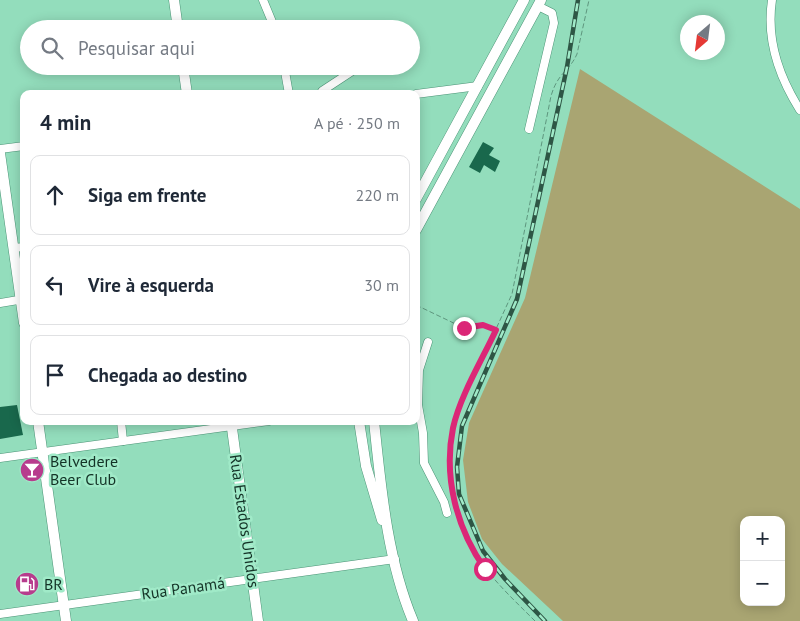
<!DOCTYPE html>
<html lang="pt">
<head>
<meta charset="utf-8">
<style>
	body { margin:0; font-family:"PT Sans",sans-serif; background:#f6f6f7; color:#1f2937 }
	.controls { position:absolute; right:15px; bottom:15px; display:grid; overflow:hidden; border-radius:10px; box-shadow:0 2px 12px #0003 }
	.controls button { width:45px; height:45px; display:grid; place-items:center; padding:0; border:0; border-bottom:1px solid #e0e1e3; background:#fff; color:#1f2937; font:25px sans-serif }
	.compass { position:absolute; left:680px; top:15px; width:45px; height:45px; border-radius:50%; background:#fff; box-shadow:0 2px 12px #0003; rotate:208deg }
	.stop { position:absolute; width:15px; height:15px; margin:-11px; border:4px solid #db2777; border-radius:50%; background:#fff }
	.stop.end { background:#db2777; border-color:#fff; box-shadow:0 1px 5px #0008 }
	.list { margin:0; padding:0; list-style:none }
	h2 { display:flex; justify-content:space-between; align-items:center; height:65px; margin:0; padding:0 20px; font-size:21px }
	h2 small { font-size:16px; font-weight:400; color:#747a83 }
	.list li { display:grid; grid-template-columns:32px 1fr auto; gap:15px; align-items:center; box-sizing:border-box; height:80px; margin:0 10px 10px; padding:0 10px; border:1px solid #e0e1e3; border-radius:10px }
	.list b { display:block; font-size:19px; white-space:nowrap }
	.list em { font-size:16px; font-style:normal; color:#747a83 }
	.icon { flex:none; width:28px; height:28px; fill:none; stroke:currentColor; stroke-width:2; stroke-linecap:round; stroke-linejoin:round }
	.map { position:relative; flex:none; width:800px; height:621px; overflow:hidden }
	.search { position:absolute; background:#fff; box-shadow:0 2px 12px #0003; left:20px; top:20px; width:400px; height:55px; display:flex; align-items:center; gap:12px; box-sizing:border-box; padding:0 18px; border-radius:28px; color:#747a83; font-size:19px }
	.panel { position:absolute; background:#fff; box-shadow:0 2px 12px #0003; left:20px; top:90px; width:400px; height:335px; border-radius:10px }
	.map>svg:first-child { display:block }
	.green { fill:#a9a572; fill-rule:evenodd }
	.building { fill:#19684c }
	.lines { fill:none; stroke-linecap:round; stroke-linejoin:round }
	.minor-casing { stroke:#4a9375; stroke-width:9 }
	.major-casing { stroke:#4a9375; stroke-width:11 }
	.path { stroke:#5e967e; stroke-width:1; stroke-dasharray:5 2.5; stroke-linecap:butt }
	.minor { stroke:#fff; stroke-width:8 }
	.major { stroke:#fff; stroke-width:10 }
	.rail-casing { stroke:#2e5645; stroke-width:4.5 }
	.rail { stroke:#a0eac8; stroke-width:2.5; stroke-dasharray:8; stroke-linecap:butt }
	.route { stroke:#db2777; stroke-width:6 }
	.labels { text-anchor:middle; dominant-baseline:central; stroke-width:5; stroke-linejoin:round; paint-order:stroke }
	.poi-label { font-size:16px; fill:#143327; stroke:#a0eac8; text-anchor:start }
	.street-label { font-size:16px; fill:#143327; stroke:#a0eac8 }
</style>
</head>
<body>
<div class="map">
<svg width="800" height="621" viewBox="0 0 800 621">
	<rect width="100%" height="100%" fill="#93ddbc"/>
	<path class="green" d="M 580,69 L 800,209 L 800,621 L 563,621 L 502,564 L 482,539 L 468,502 L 463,460 L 469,423 L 525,298 ZM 744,520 L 781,520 L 781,602 L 744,602 Z"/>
	<g class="building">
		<polygon points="483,142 494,148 489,155 500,161 495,172 484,165 480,173 469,167"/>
		<polygon points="17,405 23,435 0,439 0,407"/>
	</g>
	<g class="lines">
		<g class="minor-casing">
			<g id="minor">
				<polyline points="263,0 275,29"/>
				<path d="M 772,0 C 766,40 779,77 800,110"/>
				<polyline points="284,66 289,94"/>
				<polyline points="322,94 322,91 360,66"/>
				<polyline points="416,94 478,86"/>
				<polyline points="529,129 554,23 552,13 538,6"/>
				<polyline points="0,149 24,146"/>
				<polyline points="13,248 24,247"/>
				<polyline points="0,303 24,299"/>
				<polyline points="428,342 419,370 418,405 423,433 424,463 444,502 447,513"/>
				<polyline points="121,421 123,441"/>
				<polyline points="0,458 269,421"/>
				<polyline points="0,614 395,559"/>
			</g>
		</g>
		<g class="major-casing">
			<g id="major">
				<polyline points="174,0 178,29"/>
				<polyline points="183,66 187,94"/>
				<polyline points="0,153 24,323"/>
				<polyline points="416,199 524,0"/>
				<polyline points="416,230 541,0"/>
				<polyline points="38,421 66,621"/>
				<polyline points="231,421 258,621"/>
				<polyline points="359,421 366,466 382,520"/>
				<path d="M 374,421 C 381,488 387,559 413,621"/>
			</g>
		</g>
		<g class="path">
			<polyline points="416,305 464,328 483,325 496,330"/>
			<path d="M 535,621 C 513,599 489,577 472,549 C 448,511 446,454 458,412 L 512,294 L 551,96 C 558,72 569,72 577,54 L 589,0"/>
		</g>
		<use href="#minor" class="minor"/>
		<use href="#major" class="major"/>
		<g class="rail-casing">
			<polyline id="rail" points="545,621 505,579 483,551 459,494 457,467 462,426 517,299 567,67 578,0"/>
		</g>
		<use href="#rail" class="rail"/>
	</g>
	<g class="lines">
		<path class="route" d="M 464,328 L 483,325 L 496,330 C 482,360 460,396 453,428 C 443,478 457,529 485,569"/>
	</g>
	<defs>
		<g id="bar-disc" transform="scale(1.25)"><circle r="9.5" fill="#b73c8d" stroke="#a0eac8"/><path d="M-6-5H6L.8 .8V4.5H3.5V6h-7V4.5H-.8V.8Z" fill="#fff"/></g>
		<g id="fuel-disc" transform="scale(1.25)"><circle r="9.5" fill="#b73c8d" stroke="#a0eac8"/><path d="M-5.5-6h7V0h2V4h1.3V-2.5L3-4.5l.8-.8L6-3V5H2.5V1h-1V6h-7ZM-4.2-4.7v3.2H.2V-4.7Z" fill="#fff"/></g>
	</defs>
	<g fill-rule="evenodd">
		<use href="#bar-disc" x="32" y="470"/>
		<use href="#fuel-disc" x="27" y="584"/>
	</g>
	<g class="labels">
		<g class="poi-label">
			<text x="50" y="461">Belvedere<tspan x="50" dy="18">Beer Club</tspan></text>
			<text x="44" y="584">BR</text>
		</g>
		<g class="street-label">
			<text transform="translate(245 521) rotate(82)">Rua Estados Unidos</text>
			<text transform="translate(183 588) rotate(-8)">Rua Panamá</text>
		</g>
	</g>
</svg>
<div class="controls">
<button>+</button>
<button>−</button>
</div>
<svg class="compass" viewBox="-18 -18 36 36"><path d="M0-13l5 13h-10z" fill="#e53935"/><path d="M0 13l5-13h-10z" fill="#747a83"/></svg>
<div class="stop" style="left:485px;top:569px"></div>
<div class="stop end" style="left:464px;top:328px"></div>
<div class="search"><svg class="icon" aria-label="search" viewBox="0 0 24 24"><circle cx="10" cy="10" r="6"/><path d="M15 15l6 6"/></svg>Pesquisar aqui</div>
<section class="panel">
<h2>4 min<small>A pé · 250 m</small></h2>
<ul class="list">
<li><svg class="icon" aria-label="ahead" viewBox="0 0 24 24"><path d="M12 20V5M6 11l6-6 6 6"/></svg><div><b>Siga em frente</b></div><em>220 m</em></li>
<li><svg class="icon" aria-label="left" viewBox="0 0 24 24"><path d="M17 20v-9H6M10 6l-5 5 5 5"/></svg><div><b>Vire à esquerda</b></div><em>30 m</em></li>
<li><svg class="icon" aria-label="arrive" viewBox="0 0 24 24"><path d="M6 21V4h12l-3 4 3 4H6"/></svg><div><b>Chegada ao destino</b></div></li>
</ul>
</section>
</div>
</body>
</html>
